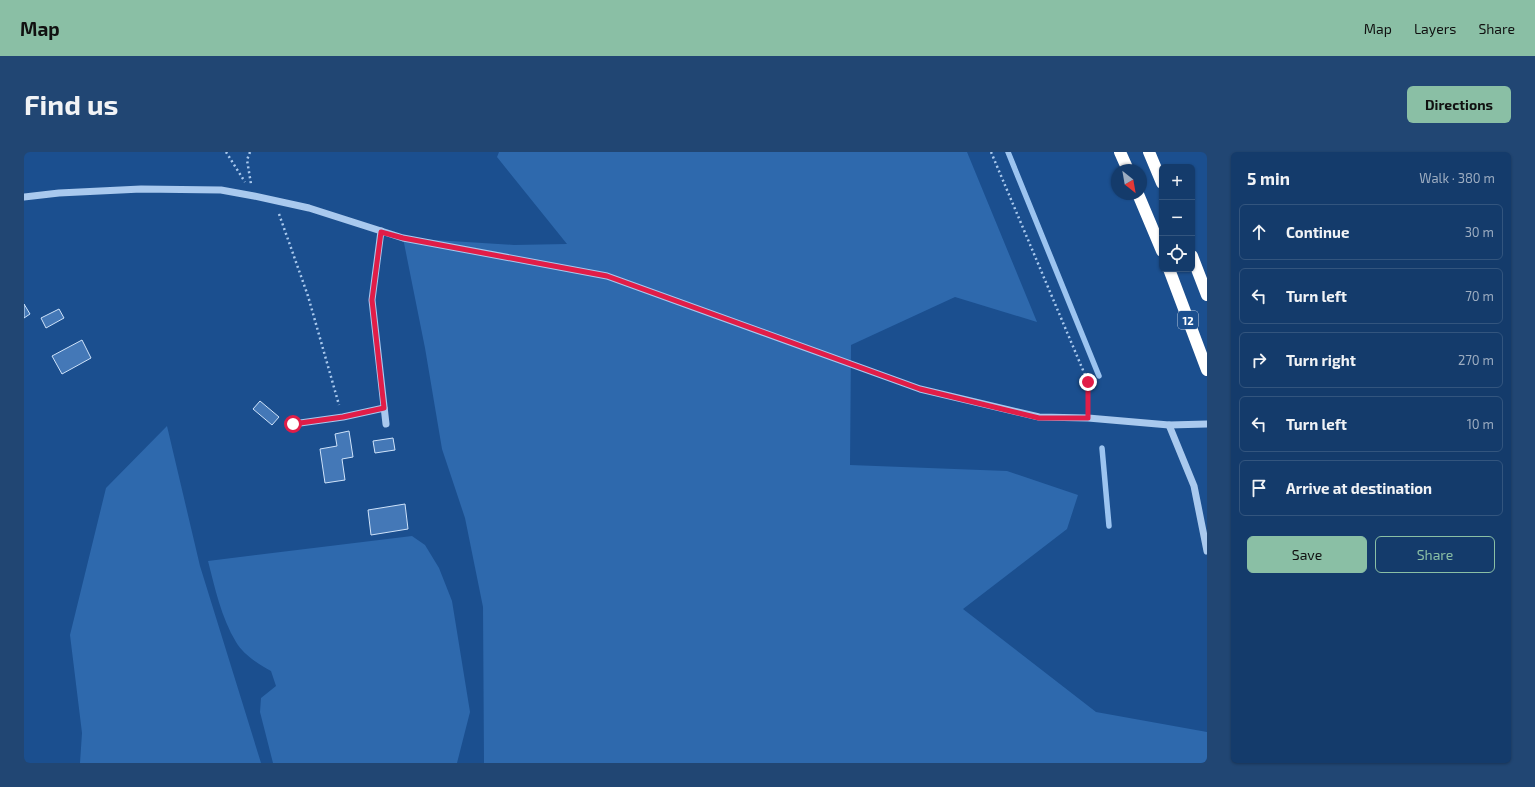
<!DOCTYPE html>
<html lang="en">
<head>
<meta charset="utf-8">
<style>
	body { margin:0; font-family:"Exo 2",sans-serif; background:#214673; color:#f1f3f6 }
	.controls { position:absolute; right:12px; top:12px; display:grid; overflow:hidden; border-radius:6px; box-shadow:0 1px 3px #0004 }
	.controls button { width:36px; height:36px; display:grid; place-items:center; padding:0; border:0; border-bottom:1px solid #33557e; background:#143b6b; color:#f1f3f6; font:20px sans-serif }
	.compass { position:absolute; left:1087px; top:12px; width:36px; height:36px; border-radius:50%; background:#143b6b; box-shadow:0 1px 3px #0004; rotate:149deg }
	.stop { position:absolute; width:12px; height:12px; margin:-9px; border:3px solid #e11d48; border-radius:50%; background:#fff }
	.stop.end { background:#e11d48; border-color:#fff; box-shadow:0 1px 4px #0008 }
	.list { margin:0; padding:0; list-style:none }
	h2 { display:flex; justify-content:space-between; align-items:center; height:52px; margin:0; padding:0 16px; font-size:17px }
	h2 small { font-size:13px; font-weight:400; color:#9dadc1 }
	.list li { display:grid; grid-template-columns:26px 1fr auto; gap:12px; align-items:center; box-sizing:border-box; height:56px; margin:0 8px 8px; padding:0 8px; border:1px solid #33557e; border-radius:6px }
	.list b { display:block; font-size:15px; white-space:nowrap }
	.list em { font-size:13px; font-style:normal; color:#9dadc1 }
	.actions { display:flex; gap:8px; padding:12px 16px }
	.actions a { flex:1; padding:9px 0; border:1px solid #8abfa5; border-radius:6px; text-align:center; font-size:14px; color:#8abfa5 }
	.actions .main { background:#8abfa5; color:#111 }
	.icon { flex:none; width:22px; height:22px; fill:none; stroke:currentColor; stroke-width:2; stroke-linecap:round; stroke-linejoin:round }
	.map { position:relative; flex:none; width:1183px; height:611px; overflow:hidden; border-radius:6px }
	header { display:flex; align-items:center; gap:24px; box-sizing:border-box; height:56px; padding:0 20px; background:#8abfa5; color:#111 }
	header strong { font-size:19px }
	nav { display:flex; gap:22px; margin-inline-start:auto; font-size:14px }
	.intro { display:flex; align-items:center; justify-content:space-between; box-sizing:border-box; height:96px; padding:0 24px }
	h1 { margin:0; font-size:28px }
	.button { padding:10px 18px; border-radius:6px; background:#8abfa5; color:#111; font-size:14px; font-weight:700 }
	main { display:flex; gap:24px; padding:0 24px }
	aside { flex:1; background:#143b6b; border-radius:6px; box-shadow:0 1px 3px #0004 }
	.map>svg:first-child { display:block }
	.green { fill:#2e69ad }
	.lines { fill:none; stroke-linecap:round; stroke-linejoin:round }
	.stream { stroke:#9cc4f0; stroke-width:5.5 }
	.building { fill:#4478b7; stroke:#cfe3fa }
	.path { stroke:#a9c9ee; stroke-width:2.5; stroke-dasharray:2 3; stroke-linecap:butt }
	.minor { stroke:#a9c9ee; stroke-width:7 }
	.highway { stroke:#fff; stroke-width:12 }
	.route { stroke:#e11d48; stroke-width:5 }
	.labels { text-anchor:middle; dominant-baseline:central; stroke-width:3; stroke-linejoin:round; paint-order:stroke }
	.shield { fill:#1b4f8f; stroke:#bbcadd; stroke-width:1 }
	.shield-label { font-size:11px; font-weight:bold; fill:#fff }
</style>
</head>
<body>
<header>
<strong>Map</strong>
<nav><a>Map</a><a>Layers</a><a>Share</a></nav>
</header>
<div class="intro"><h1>Find us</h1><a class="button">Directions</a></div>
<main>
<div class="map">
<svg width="1183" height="611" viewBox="0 0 1183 611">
	<rect width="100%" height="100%" fill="#1b4f8f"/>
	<g class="green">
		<polygon points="475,0 943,0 1013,170 931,145 827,193 826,313 983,319 1054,343 1043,377 939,457 1072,560 1183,580 1183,611 460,611 459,455 441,366 418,297 401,196 379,86 490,93 543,92 473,5"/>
		<polygon points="143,274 176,414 237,611 56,611 58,581 46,483 82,336"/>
		<path d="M 388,384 L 401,393 L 415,416 L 428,449 L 446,560 L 433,611 L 249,611 L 236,560 L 237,546 L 252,534 L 247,519 C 235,513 219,502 212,490 C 197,465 191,436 184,409 Z"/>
	</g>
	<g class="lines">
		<g class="stream">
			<polyline points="984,0 1075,224"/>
			<polyline points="1078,296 1085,374"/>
		</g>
	</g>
	<g class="building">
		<polygon points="0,152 6,162 0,166"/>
		<polygon points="35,157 40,166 22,176 17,166"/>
		<polygon points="58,188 67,206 38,222 28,204"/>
		<polygon points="236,249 255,265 248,273 229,257"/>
		<polygon points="325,279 329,305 318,307 321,328 301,331 296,297 313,294 311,282"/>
		<polygon points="369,286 371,298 351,301 349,289"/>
		<polygon points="381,352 384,377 347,383 344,358"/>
	</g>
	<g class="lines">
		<g class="path">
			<polyline points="202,0 221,30"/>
			<polyline points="226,0 223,8 227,32"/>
			<polyline points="967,0 1064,230 1064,254"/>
			<polyline points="255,62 284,144 315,253"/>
		</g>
		<g class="minor">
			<polyline points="0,45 35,41 117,37 197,38 230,44 285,56 379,86 583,124 896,237 1015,265 1064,266 1145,273 1183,272"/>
			<polyline points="357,79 348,148 362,272"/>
			<polyline points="269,272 319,265 360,256"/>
			<polyline points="1145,273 1170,334 1183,399"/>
		</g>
		<g class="highway">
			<polyline points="1096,0 1104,18"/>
			<polyline points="1125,0 1138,31"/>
			<polyline points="1114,42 1138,99"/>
			<polyline points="1168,104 1183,143"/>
			<polyline points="1145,117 1183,218"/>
		</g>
	</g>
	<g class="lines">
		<polyline class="route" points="269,272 319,265 360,256 348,148 357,80 379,86 583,124 896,237 1015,266 1064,266 1064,230"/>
	</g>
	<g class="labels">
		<rect class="shield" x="1154" y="159" width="20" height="18" rx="3"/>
		<g class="shield-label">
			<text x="1164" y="168">12</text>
		</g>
	</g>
</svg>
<div class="controls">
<button>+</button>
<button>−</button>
<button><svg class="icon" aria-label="locate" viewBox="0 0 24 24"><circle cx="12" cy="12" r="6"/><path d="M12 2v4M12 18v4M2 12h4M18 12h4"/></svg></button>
</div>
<svg class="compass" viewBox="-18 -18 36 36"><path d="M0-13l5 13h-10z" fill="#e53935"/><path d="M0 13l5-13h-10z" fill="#9dadc1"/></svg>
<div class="stop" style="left:269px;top:272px"></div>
<div class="stop end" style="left:1064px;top:230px"></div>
</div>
<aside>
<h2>5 min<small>Walk · 380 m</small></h2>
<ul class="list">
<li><svg class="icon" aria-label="ahead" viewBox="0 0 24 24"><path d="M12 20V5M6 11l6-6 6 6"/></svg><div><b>Continue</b></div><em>30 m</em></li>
<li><svg class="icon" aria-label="left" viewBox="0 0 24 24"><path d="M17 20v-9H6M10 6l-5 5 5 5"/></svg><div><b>Turn left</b></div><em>70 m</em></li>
<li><svg class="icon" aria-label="right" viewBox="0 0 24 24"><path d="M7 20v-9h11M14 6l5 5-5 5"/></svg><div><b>Turn right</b></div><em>270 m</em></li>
<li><svg class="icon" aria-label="left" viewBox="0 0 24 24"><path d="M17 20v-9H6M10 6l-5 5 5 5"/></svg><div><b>Turn left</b></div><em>10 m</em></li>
<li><svg class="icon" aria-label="arrive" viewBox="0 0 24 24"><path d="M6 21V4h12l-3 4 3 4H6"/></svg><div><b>Arrive at destination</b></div></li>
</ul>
<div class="actions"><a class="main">Save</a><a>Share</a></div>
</aside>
</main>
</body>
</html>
